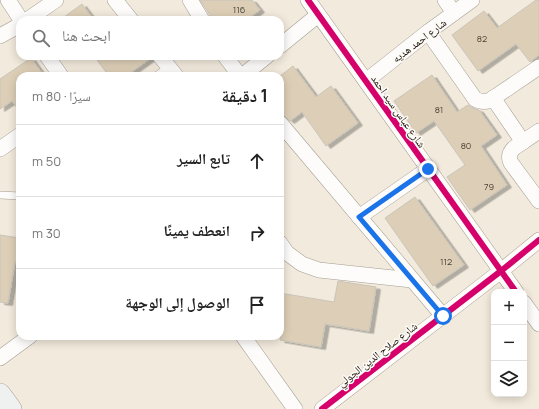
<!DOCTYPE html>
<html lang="ar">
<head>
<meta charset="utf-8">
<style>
	body { margin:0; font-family:Manrope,"Noto Naskh Arabic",sans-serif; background:#f2f2f2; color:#222; direction:rtl }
	.controls { position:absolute; right:12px; bottom:12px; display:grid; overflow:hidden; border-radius:8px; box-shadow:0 2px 10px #0003 }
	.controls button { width:36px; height:36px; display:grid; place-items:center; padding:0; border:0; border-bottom:1px solid #e0e0e0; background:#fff; color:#222; font:20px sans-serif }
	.stop { position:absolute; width:12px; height:12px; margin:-9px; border:3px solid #1a73e8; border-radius:50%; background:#fff }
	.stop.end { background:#1a73e8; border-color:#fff; box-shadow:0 1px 4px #0008 }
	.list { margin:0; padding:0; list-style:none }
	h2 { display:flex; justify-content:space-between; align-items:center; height:52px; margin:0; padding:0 16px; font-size:17px }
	h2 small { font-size:13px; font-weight:400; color:#767676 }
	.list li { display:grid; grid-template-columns:26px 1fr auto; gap:12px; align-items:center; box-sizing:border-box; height:72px; padding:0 16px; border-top:1px solid #e0e0e0 }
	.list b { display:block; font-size:15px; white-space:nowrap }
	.list em { font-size:13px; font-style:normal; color:#767676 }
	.icon { flex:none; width:22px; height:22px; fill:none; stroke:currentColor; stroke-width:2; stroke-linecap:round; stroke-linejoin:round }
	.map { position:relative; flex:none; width:539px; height:409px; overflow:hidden; direction:ltr }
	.search { position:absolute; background:#fff; box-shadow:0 2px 10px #0003; left:16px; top:16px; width:268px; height:44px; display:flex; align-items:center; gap:10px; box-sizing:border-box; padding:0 14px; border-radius:12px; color:#767676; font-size:15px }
	.panel { position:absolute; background:#fff; box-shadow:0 2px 10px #0003; left:16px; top:72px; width:268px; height:268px; border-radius:12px; direction:rtl }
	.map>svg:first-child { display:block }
	.building { fill:#ddcfb7; stroke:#cac4b9; filter:url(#shadow) }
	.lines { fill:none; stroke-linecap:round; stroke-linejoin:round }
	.lane-casing { stroke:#a49e94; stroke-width:8 }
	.street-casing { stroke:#a49e94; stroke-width:16 }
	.secondary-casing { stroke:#a49e94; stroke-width:22 }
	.lane { stroke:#fdfcfa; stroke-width:7 }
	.street { stroke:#fdfcfa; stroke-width:15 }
	.secondary { stroke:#eff0f0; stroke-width:21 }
	.cycleway-casing { stroke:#fdfaf6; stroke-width:8 }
	.cycleway { stroke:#d6006c; stroke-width:6 }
	.route { stroke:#1a73e8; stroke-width:5 }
	.labels { text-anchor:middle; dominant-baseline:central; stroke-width:3; stroke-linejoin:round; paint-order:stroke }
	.number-label { font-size:9px; fill:#4c4438 }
	.street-label { font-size:11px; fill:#1b150d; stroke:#fdfaf6 }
</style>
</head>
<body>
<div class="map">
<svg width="539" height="409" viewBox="0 0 539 409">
	<defs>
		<filter id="shadow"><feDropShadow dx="4.5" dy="2.5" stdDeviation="0" flood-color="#0004"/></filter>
	</defs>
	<rect width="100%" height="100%" fill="#f2eadc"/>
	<g class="building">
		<polygon points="200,0 252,0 260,10 246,20 211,20 210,15"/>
		<polygon points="536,0 539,0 539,55 530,62 516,44 478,71 452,35 484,11 497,28"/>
		<polygon points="82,4 94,20 60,20"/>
		<polygon points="94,56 151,56 151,58 126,76 109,76"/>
		<polygon points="31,58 44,76 20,76 20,112 12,101 0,109 0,79"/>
		<polygon points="293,66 316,97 331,86 358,123 326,146 302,112 290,121 283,115 280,114 280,76"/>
		<polygon points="432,75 457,112 468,105 473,108 479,110 497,135 481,146 507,185 470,210 447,177 465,165 434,121 416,133 394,101"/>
		<polygon points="415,197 464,265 433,286 385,218"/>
		<polygon points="0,235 20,238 20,262 15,262 8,303 0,302"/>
		<polygon points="338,281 376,287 369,331 325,324 321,347 280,340 284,318 280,318 280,293 334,302"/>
	</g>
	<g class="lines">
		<g class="lane-casing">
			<g id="lane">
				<polyline points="156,76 169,67"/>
				<polyline points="0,195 20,196"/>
			</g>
		</g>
		<g class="street-casing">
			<g id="street">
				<polyline points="8,0 21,20"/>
				<polyline points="115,0 131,20"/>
				<polyline points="190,0 202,20"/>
				<polyline points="308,0 516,292"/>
				<polyline points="445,0 454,13"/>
				<polyline points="27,20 56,0"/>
				<path d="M 428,32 L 475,99 C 480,102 484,102 489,101 L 539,67"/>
				<polyline points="0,36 20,25"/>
				<polyline points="280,46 318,15"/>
				<polyline points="47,56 61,76"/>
				<polyline points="160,56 176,76"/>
				<polyline points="225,56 240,76"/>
				<polyline points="242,76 267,56"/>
				<polyline points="366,81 428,32 472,0"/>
				<polyline points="493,98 523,142"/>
				<polyline points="280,123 443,316"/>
				<path d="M 539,131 L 514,148 C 509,153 508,157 511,163 L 539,201"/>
				<polyline points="0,149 20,135"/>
				<polyline points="359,217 428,169"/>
				<polyline points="280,243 287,253 302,264 319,270 412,280"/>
				<polyline points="524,303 539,324"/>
				<polyline points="243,336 295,409"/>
				<polyline points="0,358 30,336"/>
				<polyline points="322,409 501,271 539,240"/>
			</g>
		</g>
		<g class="secondary-casing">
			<polyline id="secondary" points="0,394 11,409"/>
		</g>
		<use href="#lane" class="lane"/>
		<use href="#street" class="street"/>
		<use href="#secondary" class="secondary"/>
		<g class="cycleway-casing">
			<g id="cycleway">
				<polyline points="308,0 516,292"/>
				<polyline points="322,409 501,271 539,240"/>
			</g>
		</g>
		<use href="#cycleway" class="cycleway"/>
	</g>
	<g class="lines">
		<polyline class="route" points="428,169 359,217 443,316"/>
	</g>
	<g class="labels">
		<g class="number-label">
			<text x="239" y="9">116</text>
			<text x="482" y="38">82</text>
			<text x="439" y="109">81</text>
			<text x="466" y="145">80</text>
			<text x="489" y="186">79</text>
			<text x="446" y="261">112</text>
		</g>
		<g class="street-label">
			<text transform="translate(419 40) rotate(-37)">شارع احمد هديه</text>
			<text transform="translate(399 111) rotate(55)">شارع عباس سيد احمد</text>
			<text transform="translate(377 354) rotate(-38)">شارع صلاح الدين الجولي</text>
		</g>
	</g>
</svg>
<div class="controls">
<button>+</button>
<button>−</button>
<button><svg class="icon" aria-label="layers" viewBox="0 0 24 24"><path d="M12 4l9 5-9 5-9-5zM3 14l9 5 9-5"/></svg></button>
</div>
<div class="stop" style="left:443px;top:316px"></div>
<div class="stop end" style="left:428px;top:169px"></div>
<div class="search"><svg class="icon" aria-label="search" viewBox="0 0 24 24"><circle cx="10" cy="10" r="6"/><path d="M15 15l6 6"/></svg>ابحث هنا</div>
<section class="panel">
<h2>1 دقيقة<small>سيرًا · 80 m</small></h2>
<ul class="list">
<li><svg class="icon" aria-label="ahead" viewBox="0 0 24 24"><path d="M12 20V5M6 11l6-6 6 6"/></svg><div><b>تابع السير</b></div><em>50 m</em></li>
<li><svg class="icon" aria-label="right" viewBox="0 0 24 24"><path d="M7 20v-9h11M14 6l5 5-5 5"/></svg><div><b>انعطف يمينًا</b></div><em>30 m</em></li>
<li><svg class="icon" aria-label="arrive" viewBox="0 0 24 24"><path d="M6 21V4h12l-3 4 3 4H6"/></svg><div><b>الوصول إلى الوجهة</b></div></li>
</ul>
</section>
</div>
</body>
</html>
